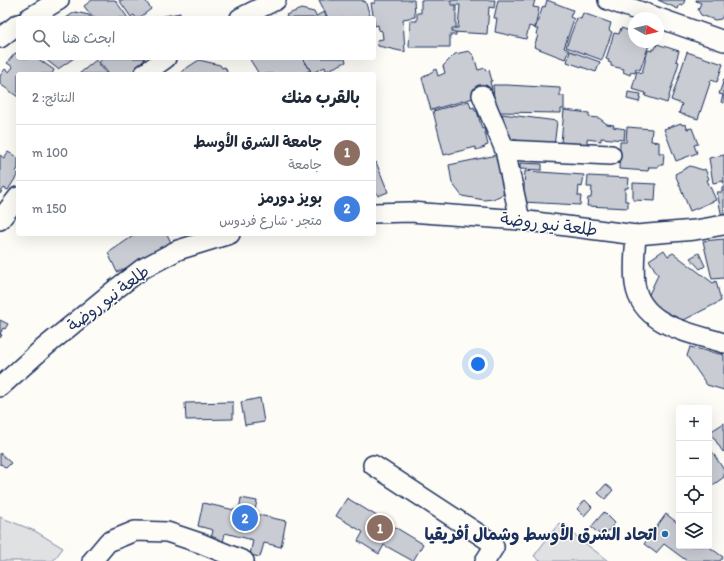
<!DOCTYPE html>
<html lang="ar">
<head>
<meta charset="utf-8">
<style>
	body { margin:0; font-family:Itim,"Playpen Sans Arabic",sans-serif; background:#f6f6f7; color:#1f2937; direction:rtl }
	.controls { position:absolute; right:12px; bottom:12px; display:grid; overflow:hidden; border-radius:4px; box-shadow:0 4px 16px #0002 }
	.controls button { width:36px; height:36px; display:grid; place-items:center; padding:0; border:0; border-bottom:1px solid #e0e1e3; background:#fff; color:#1f2937; font:20px sans-serif }
	.compass { position:absolute; left:628px; top:12px; width:36px; height:36px; border-radius:50%; background:#fff; box-shadow:0 4px 16px #0002; rotate:98deg }
	.you { position:absolute; left:478px; top:364px; width:14px; height:14px; margin:-10px; border:3px solid #fff; border-radius:50%; background:#1a73e8; box-shadow:0 0 0 6px #1a73e833 }
	.badge { display:grid; place-items:center; width:26px; height:26px; border-radius:50%; background:#1f6fb2; color:#fff; font-size:13px; font-weight:700 }
	.pin { position:absolute; translate:-50% -50%; border:2px solid #fff; box-shadow:0 1px 4px #0006 }
	.list { margin:0; padding:0; list-style:none }
	h2 { display:flex; justify-content:space-between; align-items:center; height:52px; margin:0; padding:0 16px; font-size:17px }
	h2 small { font-size:13px; font-weight:400; color:#747a83 }
	.list li { display:grid; grid-template-columns:26px 1fr auto; gap:12px; align-items:center; box-sizing:border-box; height:56px; padding:0 16px; border-top:1px solid #e0e1e3 }
	.list b { display:block; font-size:15px; white-space:nowrap }
	.list p { margin:0; font-size:13px; white-space:nowrap; color:#747a83 }
	.list em { font-size:13px; font-style:normal; color:#747a83 }
	.icon { flex:none; width:22px; height:22px; fill:none; stroke:currentColor; stroke-width:2; stroke-linecap:round; stroke-linejoin:round }
	.map { position:relative; flex:none; width:724px; height:561px; overflow:hidden; direction:ltr }
	.search { position:absolute; background:#fff; box-shadow:0 4px 16px #0002; left:16px; top:16px; width:360px; height:44px; display:flex; align-items:center; gap:10px; box-sizing:border-box; padding:0 14px; border-radius:4px; color:#747a83; font-size:15px }
	.panel { position:absolute; background:#fff; box-shadow:0 4px 16px #0002; left:16px; top:72px; width:360px; height:164px; border-radius:4px; direction:rtl }
	.map>svg:first-child { display:block }
	.green { fill:#e0e1e3; stroke:#7e88a0 }
	.building { fill:#c9ccd3; stroke:#1b2f5e }
	.lines { fill:none; stroke-linecap:round; stroke-linejoin:round }
	.minor-casing { stroke:#1b2f5e; stroke-width:22 }
	.minor { stroke:#fdfcf7; stroke-width:19 }
	.poi-dot { fill:#1f6fb2; stroke:#fdfcf7; stroke-width:1.5 }
	.labels { text-anchor:middle; dominant-baseline:central; stroke-width:3; stroke-linejoin:round; paint-order:stroke }
	.street-label { font-size:17px; fill:#1b2f5e; stroke:#fdfcf7 }
	.poi-label { font-size:17px; font-weight:bold; fill:#1b2f5e; stroke:#fdfcf7; text-anchor:end }
</style>
</head>
<body>
<div class="map">
<svg width="724" height="561" viewBox="0 0 724 561">
	<rect width="100%" height="100%" fill="#fdfcf7"/>
	<filter id="ink" filterUnits="userSpaceOnUse"><feTurbulence type="fractalNoise" baseFrequency=".025" numOctaves="2"/><feDisplacementMap in="SourceGraphic" scale="8" xChannelSelector="R" yChannelSelector="G"/><feConvolveMatrix kernelMatrix="1 2 1 2 8 2 1 2 1" color-interpolation-filters="sRGB"/></filter>
	<g filter="url(#ink)">
		<g class="green">
			<polygon points="0,517 35,531 63,548 53,561 0,561"/>
			<polygon points="559,523 608,561 540,561 534,556"/>
		</g>
		<g class="building">
			<polygon points="92,0 115,0 128,18 93,18 84,6"/>
			<polygon points="119,0 145,0 151,9 139,18 136,18 134,15 131,17"/>
			<polygon points="319,0 363,0 363,2 365,1 371,18 328,18"/>
			<polygon points="375,0 414,0 415,17 403,19 405,52 378,46 377,40 383,39 382,31 379,30 378,25 375,26 371,3 375,3"/>
			<polygon points="421,0 456,0 456,35 450,35 450,47 409,47 410,21 417,21 417,13 421,13"/>
			<polygon points="451,0 495,0 494,8 489,7 487,34 452,32 452,28 458,28 460,5 451,5"/>
			<polygon points="498,0 535,0 533,7 539,8 535,28 529,26 526,39 495,32 497,18 494,18"/>
			<polygon points="547,0 573,10 570,17 574,19 564,48 569,50 565,59 534,47 538,35 536,34 538,29 535,29 543,6 545,7"/>
			<polygon points="658,0 685,0 683,5 680,4 678,9"/>
			<polygon points="696,0 724,0 724,13 721,19 715,20 701,15 698,10 701,3 696,1"/>
			<polygon points="301,9 314,12 316,16 324,12 327,18 285,18 287,17 286,15"/>
			<polygon points="75,12 89,15 91,18 66,18"/>
			<polygon points="180,13 180,17 188,16 188,18 159,18 159,17"/>
			<polygon points="583,13 611,23 609,30 612,32 602,60 566,47 577,18 581,19"/>
			<polygon points="621,28 634,32 634,42 645,42 644,44 649,45 640,70 636,68 635,73 631,72 630,75 623,72 624,69 611,66 611,63 608,62 609,60 606,59 614,33 619,34"/>
			<polygon points="657,44 679,51 676,61 679,62 667,103 645,96 646,93 632,89 637,71 642,73 648,50 652,51 652,49 655,49"/>
			<polygon points="469,51 474,56 478,70 485,68 486,71 489,70 492,81 490,81 492,90 476,95 477,97 431,110 422,78 436,69 438,76 445,73 443,66 455,54"/>
			<polygon points="570,51 600,62 596,72 567,62"/>
			<polygon points="687,52 723,64 717,82 711,80 698,119 679,113 682,104 671,100"/>
			<polygon points="15,53 18,54 18,58 37,58 54,70 52,74 18,74 18,97 0,84 0,76 5,69 9,72 13,67 7,63"/>
			<polygon points="44,58 74,58 58,69"/>
			<polygon points="104,58 145,58 143,62 145,68 136,74 109,74 99,62"/>
			<polygon points="249,58 302,58 310,70 303,74 259,74"/>
			<polygon points="303,58 345,58 346,62 326,71 325,67 312,73"/>
			<polygon points="96,60 107,74 79,74"/>
			<polygon points="199,60 220,65 222,68 225,67 228,74 182,74 182,71"/>
			<polygon points="724,79 724,103 721,102 723,95 719,94"/>
			<polygon points="493,85 507,85 560,88 560,96 564,96 564,109 561,109 561,113 495,112"/>
			<polygon points="628,92 641,94 639,102 627,99"/>
			<polygon points="469,101 471,108 474,107 475,111 477,111 482,129 484,128 488,145 485,146 485,147 476,150 476,147 444,155 433,111"/>
			<polygon points="564,110 589,113 589,117 599,118 607,124 614,125 613,127 625,129 624,140 601,138 601,141 587,139 587,145 561,143"/>
			<polygon points="502,114 557,121 554,147 510,139"/>
			<polygon points="681,123 682,125 686,124 687,129 692,128 698,144 694,145 697,153 676,161 664,129"/>
			<polygon points="627,127 652,129 651,141 659,142 659,153 664,153 663,165 658,165 658,167 649,167 648,171 619,169 620,142 626,142"/>
			<polygon points="8,152 18,158 18,168 16,172 18,174 8,190 4,188 0,194 0,155 4,158"/>
			<polygon points="502,154 509,188 504,191 504,194 493,199 484,200 462,196 452,183 449,165"/>
			<polygon points="724,155 724,218 722,218 717,192 722,192 722,187 724,187 723,181 713,183 709,158"/>
			<polygon points="374,162 376,162 388,192 378,196 376,192 374,193"/>
			<polygon points="520,163 542,164 542,170 520,169"/>
			<polygon points="690,166 703,170 705,169 709,179 707,180 716,200 690,211 675,174"/>
			<polygon points="525,171 584,175 582,187 579,186 578,196 581,196 580,205 523,202"/>
			<polygon points="588,176 629,178 628,188 625,188 625,201 628,201 628,208 587,206 588,198 591,198 592,187 587,187"/>
			<polygon points="633,183 656,184 655,201 633,200"/>
			<polygon points="136,234 167,234 173,247 117,272 108,253"/>
			<polygon points="724,239 724,278 712,279 703,241"/>
			<polygon points="664,250 668,256 673,253 713,283 716,281 721,301 682,321 646,301 658,275 649,260"/>
			<polygon points="699,253 705,266 700,269 690,258"/>
			<polygon points="0,320 8,324 5,329 3,328 0,334 2,335 0,338"/>
			<polygon points="690,347 724,355 724,390 707,385 687,356"/>
			<polygon points="260,398 264,422 245,425 241,402"/>
			<polygon points="233,402 233,419 186,420 185,403"/>
			<polygon points="724,423 724,451 723,452 710,432"/>
			<polygon points="709,447 724,470 724,477 713,485 709,479"/>
			<polygon points="0,453 11,463 6,468 1,464 0,465"/>
			<polygon points="606,484 613,490 605,499 598,493"/>
			<polygon points="241,498 257,501 254,514 286,521 281,547 264,543 260,557 250,555 253,540 225,533 222,547 210,544 213,530 198,526 203,503 239,511"/>
			<polygon points="347,498 423,544 413,561 384,545 379,554 358,541 363,532 336,516"/>
			<polygon points="585,500 592,507 584,516 577,509"/>
			<polygon points="604,512 615,523 603,537 591,527"/>
			<polygon points="666,514 679,524 679,546 708,546 723,557 720,561 687,561 664,544 656,553 644,544"/>
		</g>
		<g class="lines">
			<g class="minor-casing">
				<g id="minor">
					<polyline points="608,0 724,41"/>
					<polyline points="29,18 59,0"/>
					<polyline points="240,18 276,0"/>
					<polyline points="0,38 18,24"/>
					<polyline points="144,74 166,58"/>
					<polyline points="482,95 505,150 520,220"/>
					<polyline points="505,150 611,155"/>
					<polyline points="374,213 410,212 520,220 636,235 695,230 724,225"/>
					<polyline points="0,220 18,197"/>
					<path d="M 636,235 C 635,251 633,268 635,284 C 641,326 691,333 724,343"/>
					<polyline points="0,387 40,351 112,292 142,269 178,250 230,234"/>
					<polyline points="373,465 491,542 494,547 485,561"/>
					<polyline points="92,561 108,542 135,531 167,532 200,543 244,561"/>
				</g>
			</g>
			<use href="#minor" class="minor"/>
		</g>
	</g>
	<circle class="poi-dot" cx="665" cy="534" r="4"/>
	<g class="labels">
		<g class="street-label">
			<text transform="translate(549 224) rotate(7)">طلعة نيو روضة</text>
			<text transform="translate(108 298) rotate(-37)">طلعة نيو روضة</text>
		</g>
		<g class="poi-label">
			<text x="657" y="534">اتحاد الشرق الأوسط وشمال أفريقيا</text>
		</g>
	</g>
</svg>
<div class="controls">
<button>+</button>
<button>−</button>
<button><svg class="icon" aria-label="locate" viewBox="0 0 24 24"><circle cx="12" cy="12" r="6"/><path d="M12 2v4M12 18v4M2 12h4M18 12h4"/></svg></button>
<button><svg class="icon" aria-label="layers" viewBox="0 0 24 24"><path d="M12 4l9 5-9 5-9-5zM3 14l9 5 9-5"/></svg></button>
</div>
<svg class="compass" viewBox="-18 -18 36 36"><path d="M0-13l5 13h-10z" fill="#e53935"/><path d="M0 13l5-13h-10z" fill="#747a83"/></svg>
<div class="you"></div>
<div class="pin badge" style="left:380px;top:528px;background:#8d6e63">1</div>
<div class="pin badge" style="left:245px;top:518px;background:#3f7fe0">2</div>
<div class="search"><svg class="icon" aria-label="search" viewBox="0 0 24 24"><circle cx="10" cy="10" r="6"/><path d="M15 15l6 6"/></svg>ابحث هنا</div>
<section class="panel">
<h2>بالقرب منك<small>النتائج: 2</small></h2>
<ul class="list">
<li><span class="badge" style="background:#8d6e63">1</span><div><b>جامعة الشرق الأوسط</b><p>جامعة</p></div><em>100 m</em></li>
<li><span class="badge" style="background:#3f7fe0">2</span><div><b>بويز دورمز</b><p>متجر · شارع فردوس</p></div><em>150 m</em></li>
</ul>
</section>
</div>
</body>
</html>
